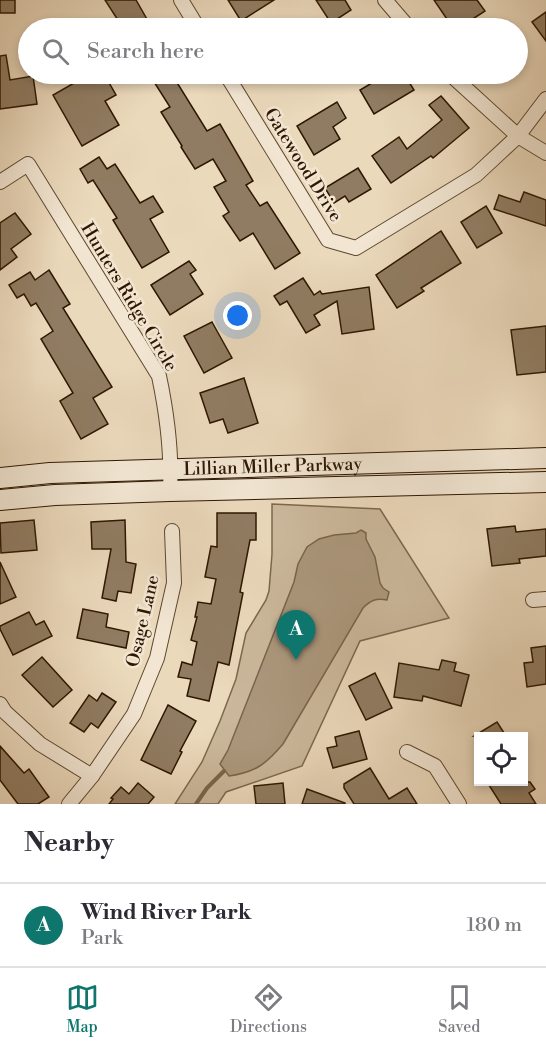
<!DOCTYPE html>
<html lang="en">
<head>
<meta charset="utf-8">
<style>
	body { margin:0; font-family:"Libre Bodoni",serif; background:#f7f7f7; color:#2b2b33 }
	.controls { position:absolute; right:18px; bottom:18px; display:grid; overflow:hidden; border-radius:0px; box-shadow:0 3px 9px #0003 }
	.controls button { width:54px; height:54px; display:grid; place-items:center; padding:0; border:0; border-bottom:2px solid #e1e1e2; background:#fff; color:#2b2b33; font:30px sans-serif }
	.you { position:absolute; left:238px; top:316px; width:21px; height:21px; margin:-15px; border:4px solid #fff; border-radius:50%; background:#1a73e8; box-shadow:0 0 0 9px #1a73e833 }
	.badge { display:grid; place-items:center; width:39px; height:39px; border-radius:50%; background:#0f766e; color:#fff; font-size:20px; font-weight:700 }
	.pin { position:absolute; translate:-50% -50px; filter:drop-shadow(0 2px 3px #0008) }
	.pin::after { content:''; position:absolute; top:32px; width:21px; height:18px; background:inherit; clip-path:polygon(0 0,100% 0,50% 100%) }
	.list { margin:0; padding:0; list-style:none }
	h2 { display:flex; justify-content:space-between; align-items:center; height:78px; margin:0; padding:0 24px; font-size:26px }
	h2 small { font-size:20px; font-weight:400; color:#7c7c81 }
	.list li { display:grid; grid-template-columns:39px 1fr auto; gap:18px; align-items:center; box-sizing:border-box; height:84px; padding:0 24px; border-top:2px solid #e1e1e2 }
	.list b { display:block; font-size:22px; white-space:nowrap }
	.list p { margin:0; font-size:20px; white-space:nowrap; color:#7c7c81 }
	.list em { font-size:20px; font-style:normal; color:#7c7c81 }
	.icon { flex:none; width:33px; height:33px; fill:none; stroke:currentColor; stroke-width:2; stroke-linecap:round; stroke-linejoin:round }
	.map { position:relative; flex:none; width:546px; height:804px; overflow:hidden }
	.search { position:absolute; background:#fff; box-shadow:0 3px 9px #0003; left:18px; right:18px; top:18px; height:66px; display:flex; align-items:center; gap:15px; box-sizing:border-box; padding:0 21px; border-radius:33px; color:#7c7c81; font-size:22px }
	.sheet { height:162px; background:#fff }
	nav { display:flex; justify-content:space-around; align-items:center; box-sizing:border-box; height:84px; border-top:2px solid #e1e1e2; background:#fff; font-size:16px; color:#7c7c81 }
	nav a { display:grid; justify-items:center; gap:3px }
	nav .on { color:#0f766e }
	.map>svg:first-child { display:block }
	.green { fill:#cbb89c; stroke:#7c684e; stroke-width:1.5 }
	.water { fill:#ab977c; stroke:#79644b; stroke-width:1.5 }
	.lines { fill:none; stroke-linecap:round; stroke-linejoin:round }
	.stream { stroke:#79644b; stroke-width:4 }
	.building { fill:#907c62; stroke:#2e1701; stroke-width:1.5 }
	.street-casing { stroke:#5d4830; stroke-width:16 }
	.secondary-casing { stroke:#2e1701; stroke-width:22 }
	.street { stroke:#f2e6d3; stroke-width:14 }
	.secondary { stroke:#f2e6d3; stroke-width:20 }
	.labels { text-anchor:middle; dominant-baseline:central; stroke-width:5; stroke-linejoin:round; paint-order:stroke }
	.street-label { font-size:18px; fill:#2e1701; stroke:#f2e6d3 }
</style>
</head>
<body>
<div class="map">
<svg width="546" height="804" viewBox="0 0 546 804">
	<rect width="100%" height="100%" fill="#ebd9bc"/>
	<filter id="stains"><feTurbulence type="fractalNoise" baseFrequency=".00333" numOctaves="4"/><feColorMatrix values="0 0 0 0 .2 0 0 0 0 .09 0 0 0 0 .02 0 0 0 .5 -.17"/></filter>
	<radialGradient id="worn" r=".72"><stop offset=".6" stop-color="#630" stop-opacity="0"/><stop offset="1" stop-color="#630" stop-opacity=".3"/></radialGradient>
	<polygon class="green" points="272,504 380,509 449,618 360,641 302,766 226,792 218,804 175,804 202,762 220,721 236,679 246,633 266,600 269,591 272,554"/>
	<path class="water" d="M 361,530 L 366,533 L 366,539 L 375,557 L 380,583 L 383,588 L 389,592 L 387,600 C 376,598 371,600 363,608 L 283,744 C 266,764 256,772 229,776 L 220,764 L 228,750 L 294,582 L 298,564 L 307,547 L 319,539 L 334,535 L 356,533 Z"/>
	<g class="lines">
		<polyline class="stream" points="196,804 207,788 224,771"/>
	</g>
	<g class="building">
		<rect x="0" y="0" width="15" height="13"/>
		<polygon points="105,0 136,0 152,28 123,28"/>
		<polygon points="228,0 274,0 241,21"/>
		<polygon points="316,0 345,0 351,10 331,23"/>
		<polygon points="434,0 477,0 485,11 459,28 453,28"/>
		<polygon points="546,12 546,41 532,22"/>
		<polygon points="6,55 10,80 33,76 37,104 0,109 0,56"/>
		<polygon points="81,74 104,74 116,95 105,101 119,125 82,146 53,95 83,78"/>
		<polygon points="149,74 187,74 176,81 207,131 220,124 253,181 246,185 260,206 267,202 300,253 275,269 253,233 240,241 223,216 229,212 214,187 226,181 213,159 195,169 181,147 182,146 161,112 170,107"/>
		<polygon points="387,74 404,74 414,90 374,114 360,90"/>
		<polygon points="441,96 469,128 433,158 431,156 391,183 372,156 399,137 407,149 442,120 429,105"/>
		<polygon points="337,102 346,118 333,127 340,139 314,155 297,126"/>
		<polygon points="99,157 107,169 115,164 140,203 153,196 163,212 150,219 169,252 142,268 113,220 117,218 93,180 88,183 80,169"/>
		<polygon points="358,168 371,189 349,202 345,196 334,203 325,188"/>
		<polygon points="524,192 546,200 546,226 494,209 499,195 520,202"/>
		<polygon points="486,206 502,233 477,248 461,222"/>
		<polygon points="15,213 31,234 11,249 17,257 0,270 0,223"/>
		<polygon points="441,231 461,263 421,288 424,291 397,308 376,275"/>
		<polygon points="189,261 196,270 190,274 203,294 170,315 151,285"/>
		<polygon points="49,270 70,304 63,308 112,387 93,398 108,424 81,439 60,401 73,393 41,339 53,331 36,303 31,306 24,294 17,298 9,285 30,272 35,280"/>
		<polygon points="303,278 314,295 320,291 322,294 369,287 374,329 342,334 337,301 314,315 320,325 306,333 287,301 280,305 274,296"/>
		<polygon points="212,322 232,358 204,373 184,336"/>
		<polygon points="546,326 546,372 517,375 511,330"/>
		<polygon points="244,378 258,423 228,433 223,419 210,423 200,393"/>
		<polygon points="217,513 256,513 256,540 250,540 240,592 243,593 229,665 218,662 209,701 187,696 191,679 178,677 182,662 192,665 197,642 191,640 197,617 195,617 198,602 211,604 216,579 205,577 211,546 217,547"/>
		<polygon points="34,520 37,550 1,553 0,523"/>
		<polygon points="125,520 126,562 136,564 131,593 118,591 116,601 102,598 111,549 92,549 91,522"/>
		<polygon points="515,526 516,532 546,529 546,556 519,559 520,563 492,566 487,529"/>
		<polygon points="0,562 16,597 0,604"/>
		<polygon points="83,609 108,614 106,627 129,632 126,648 77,638"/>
		<polygon points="29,612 36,625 44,621 52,636 13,655 0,629 0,626"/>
		<polygon points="546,646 546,684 527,687 524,663 533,662 531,648"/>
		<polygon points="42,657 72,690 53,707 22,675"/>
		<polygon points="442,660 456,663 454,671 469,675 461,706 423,696 422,701 394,697 399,663 439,670"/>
		<polygon points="375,673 392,708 366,720 349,686"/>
		<polygon points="102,693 116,702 98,728 91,723 84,732 70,723 89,695 97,701"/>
		<polygon points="168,705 196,721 180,751 182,752 171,774 141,760"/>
		<polygon points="497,722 506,736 474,736"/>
		<polygon points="359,731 367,759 333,768 327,748 337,746 335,737"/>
		<polygon points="0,746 24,773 29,769 49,797 38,804 18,804 0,780"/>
		<polygon points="370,768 389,799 407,788 417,804 354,804 344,788 344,784"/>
		<polygon points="487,782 530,782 535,789 529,793 536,804 501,804"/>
		<polygon points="138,783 154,797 148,804 109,804 113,799 111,798 121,787 129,794"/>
		<polygon points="283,783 285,804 256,804 254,786"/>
		<polygon points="307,789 345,803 345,804 302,804"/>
	</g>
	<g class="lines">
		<g class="street-casing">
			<g id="street">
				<polyline points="181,0 198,28"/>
				<polyline points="385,0 409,28"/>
				<polyline points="226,74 328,240 356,248 476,175 518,136 546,99"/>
				<polyline points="450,74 518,136 546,153"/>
				<path d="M 0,182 L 28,164 L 159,376 C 167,414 172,452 170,491"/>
				<polyline points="533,600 546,599"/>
				<polyline points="0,704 5,712 40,744 92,776"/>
				<polyline points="407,752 435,766 459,804"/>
				<polyline points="69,804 92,776 134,714 157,658 174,583 172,531"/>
			</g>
		</g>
		<g class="secondary-casing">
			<g id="secondary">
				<path id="s1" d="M 0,478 L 50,473 L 546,458"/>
				<polyline points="0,500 55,495 170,491 546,482"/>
			</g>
		</g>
		<use href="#street" class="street"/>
		<use href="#secondary" class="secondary"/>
	</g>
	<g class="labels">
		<g class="street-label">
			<text transform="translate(303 165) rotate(58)">Gatewood Drive</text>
			<text transform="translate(129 297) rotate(59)">Hunters Ridge Circle</text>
			<text stroke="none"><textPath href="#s1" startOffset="273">Lillian Miller Parkway</textPath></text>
			<text transform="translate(143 621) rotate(-77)">Osage Lane</text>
		</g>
	</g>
	<rect width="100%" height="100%" filter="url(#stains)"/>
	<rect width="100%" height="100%" fill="url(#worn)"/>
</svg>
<div class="controls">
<button><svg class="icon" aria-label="locate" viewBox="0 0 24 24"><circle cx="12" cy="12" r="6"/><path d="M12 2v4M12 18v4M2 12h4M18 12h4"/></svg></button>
</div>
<div class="you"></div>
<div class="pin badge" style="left:296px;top:660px">A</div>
<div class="search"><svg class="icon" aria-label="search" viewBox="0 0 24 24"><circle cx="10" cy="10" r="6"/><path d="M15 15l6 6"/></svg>Search here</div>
</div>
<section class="sheet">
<h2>Nearby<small></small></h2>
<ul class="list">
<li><span class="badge">A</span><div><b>Wind River Park</b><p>Park</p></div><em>180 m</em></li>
</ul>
</section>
<nav>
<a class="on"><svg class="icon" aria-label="map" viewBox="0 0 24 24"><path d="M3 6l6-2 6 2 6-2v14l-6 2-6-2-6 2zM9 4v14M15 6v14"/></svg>Map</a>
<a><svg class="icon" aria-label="directions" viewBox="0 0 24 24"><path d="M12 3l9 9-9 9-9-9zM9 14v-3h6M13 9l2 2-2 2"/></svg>Directions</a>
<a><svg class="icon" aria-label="saved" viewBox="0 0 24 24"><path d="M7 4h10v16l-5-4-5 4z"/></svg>Saved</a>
</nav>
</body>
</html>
